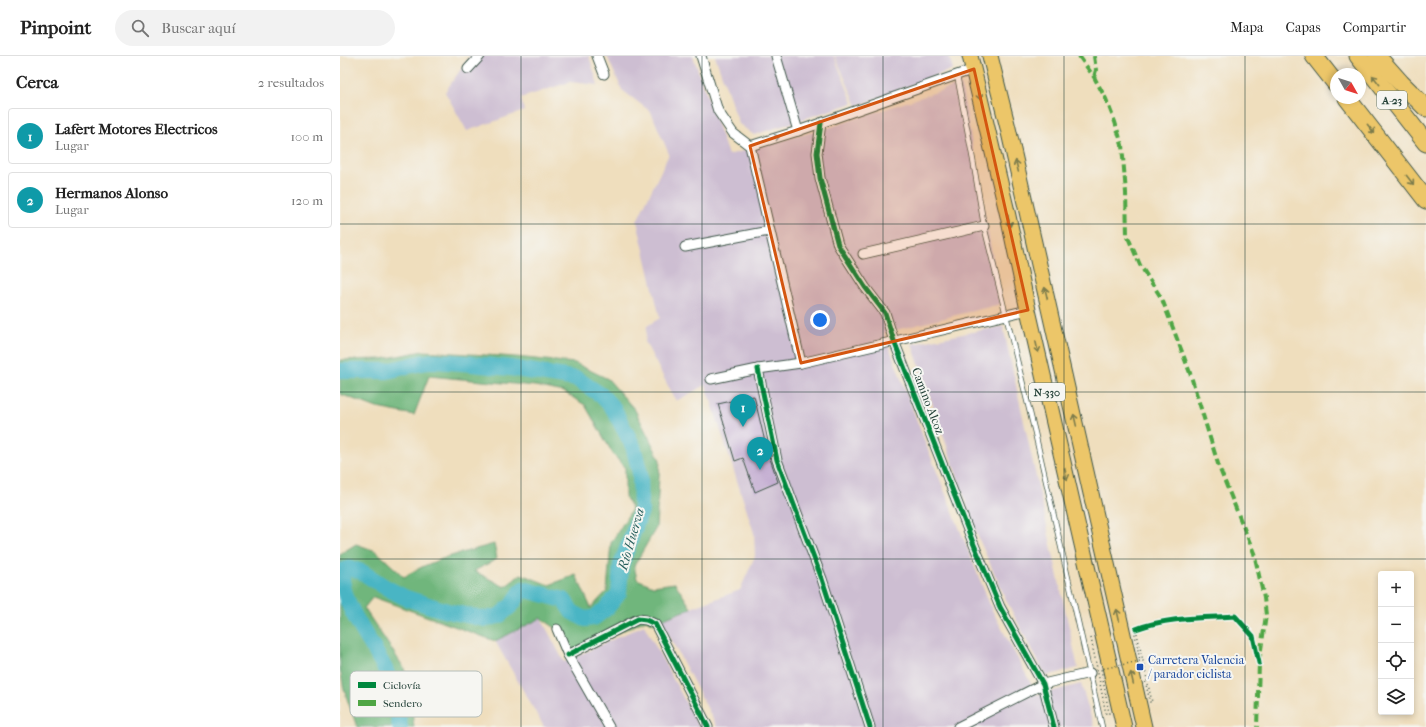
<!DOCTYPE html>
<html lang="es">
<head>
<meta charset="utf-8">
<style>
	body { margin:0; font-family:"IM FELL French Canon",serif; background:#f2f2f2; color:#222 }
	.controls { position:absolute; right:12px; bottom:12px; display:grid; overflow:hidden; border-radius:4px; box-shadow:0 2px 6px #0003 }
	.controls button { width:36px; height:36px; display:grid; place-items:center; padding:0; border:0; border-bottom:1px solid #e0e0e0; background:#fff; color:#222; font:20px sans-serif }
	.compass { position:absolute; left:990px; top:12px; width:36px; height:36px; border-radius:50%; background:#fff; box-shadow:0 2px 6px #0003; rotate:129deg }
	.you { position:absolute; left:480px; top:264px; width:14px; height:14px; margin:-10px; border:3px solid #fff; border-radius:50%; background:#1a73e8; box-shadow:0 0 0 6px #1a73e833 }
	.badge { display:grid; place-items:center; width:26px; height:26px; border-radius:50%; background:#d93025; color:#fff; font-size:13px; font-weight:700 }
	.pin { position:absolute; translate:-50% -33px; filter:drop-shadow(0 1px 2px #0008) }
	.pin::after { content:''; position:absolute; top:21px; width:14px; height:12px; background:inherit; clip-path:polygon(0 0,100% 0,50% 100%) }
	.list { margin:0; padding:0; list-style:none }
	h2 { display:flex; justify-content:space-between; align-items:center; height:52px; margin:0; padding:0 16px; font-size:17px }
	h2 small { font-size:13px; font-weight:400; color:#767676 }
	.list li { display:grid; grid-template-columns:26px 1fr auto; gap:12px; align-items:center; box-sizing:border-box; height:56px; margin:0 8px 8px; padding:0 8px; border:1px solid #e0e0e0; border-radius:4px }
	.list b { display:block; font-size:15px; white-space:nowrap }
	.list p { margin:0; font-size:13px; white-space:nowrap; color:#767676 }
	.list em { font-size:13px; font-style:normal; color:#767676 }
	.icon { flex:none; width:22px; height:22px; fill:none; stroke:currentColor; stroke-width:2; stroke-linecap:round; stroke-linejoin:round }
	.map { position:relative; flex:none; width:1086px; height:671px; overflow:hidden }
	header { display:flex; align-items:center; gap:24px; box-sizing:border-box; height:56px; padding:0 20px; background:#fff; border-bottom:1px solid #e0e0e0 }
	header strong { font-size:19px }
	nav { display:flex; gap:22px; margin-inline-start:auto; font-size:14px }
	.search { width:280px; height:36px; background:#f2f2f2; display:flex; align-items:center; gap:10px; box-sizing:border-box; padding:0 14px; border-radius:22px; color:#767676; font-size:15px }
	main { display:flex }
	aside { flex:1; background:#fff }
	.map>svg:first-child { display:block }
	.industrial { fill:#cdbed2 }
	.forest { fill:#70b67b; stroke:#487a58 }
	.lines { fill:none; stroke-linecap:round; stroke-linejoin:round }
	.river { stroke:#48b5c4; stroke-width:16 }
	.building { fill:#bba1cc }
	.service-casing { stroke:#3e5549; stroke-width:6 }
	.minor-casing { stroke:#3e5549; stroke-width:11 }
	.trunk-casing { stroke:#3e5549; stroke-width:17 }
	.motorway-casing { stroke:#3e5549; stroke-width:19 }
	.service { stroke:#fff; stroke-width:4.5 }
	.minor { stroke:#fff; stroke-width:9 }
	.trunk { stroke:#ecc669; stroke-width:15 }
	.motorway { stroke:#ecc669; stroke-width:17 }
	.path-bridge { stroke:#3e5549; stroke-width:1.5; stroke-dasharray:1 3; stroke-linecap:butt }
	.quiet { stroke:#4fa644; stroke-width:4; stroke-dasharray:8 4; stroke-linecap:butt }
	.cycleway-casing { stroke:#f6f6f2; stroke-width:8 }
	.cycleway { stroke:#00873e; stroke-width:5 }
	.oneway { stroke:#7b7b4c }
	.oneway2 { stroke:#8f9e9a }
	.marked { fill:#d45610; fill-opacity:0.2; stroke:#d45610; stroke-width:3; stroke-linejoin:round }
	.grid { fill:none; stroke:#1f3d34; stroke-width:1; stroke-opacity:0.55 }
	.transit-dot { fill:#1a4fb4; stroke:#f6f6f2; stroke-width:1.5 }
	.labels { text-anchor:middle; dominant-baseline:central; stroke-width:4; stroke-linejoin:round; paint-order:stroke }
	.shield { fill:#f6f6f2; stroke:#60746d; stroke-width:1 }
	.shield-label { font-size:11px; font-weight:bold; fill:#1f3d34 }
	.street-label { font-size:12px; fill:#1f3d34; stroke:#f6f6f2 }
	.transit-label { font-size:12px; fill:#164399; stroke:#f6f6f2; text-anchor:start }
	.water-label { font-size:13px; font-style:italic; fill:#2b615f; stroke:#f6f6f2 }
	.key { fill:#f6f6f2; stroke:#b6beb9; stroke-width:1 }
	.key-label { font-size:11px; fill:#1f3d34 }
</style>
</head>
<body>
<header>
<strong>Pinpoint</strong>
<div class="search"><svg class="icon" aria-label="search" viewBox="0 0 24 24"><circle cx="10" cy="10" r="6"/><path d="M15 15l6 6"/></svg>Buscar aquí</div>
<nav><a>Mapa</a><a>Capas</a><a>Compartir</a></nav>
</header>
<main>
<aside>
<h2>Cerca<small>2 resultados</small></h2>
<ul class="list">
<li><span class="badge" style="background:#0f9aa8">1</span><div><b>Lafert Motores Electricos</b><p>Lugar</p></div><em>100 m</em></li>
<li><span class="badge" style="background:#0f9aa8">2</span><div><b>Hermanos Alonso</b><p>Lugar</p></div><em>120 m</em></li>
</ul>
</aside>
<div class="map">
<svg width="1086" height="671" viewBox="0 0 1086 671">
	<rect width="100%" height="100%" fill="#f6f6f2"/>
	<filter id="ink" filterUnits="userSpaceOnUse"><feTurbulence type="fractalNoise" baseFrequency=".025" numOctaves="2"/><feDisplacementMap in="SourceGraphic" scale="8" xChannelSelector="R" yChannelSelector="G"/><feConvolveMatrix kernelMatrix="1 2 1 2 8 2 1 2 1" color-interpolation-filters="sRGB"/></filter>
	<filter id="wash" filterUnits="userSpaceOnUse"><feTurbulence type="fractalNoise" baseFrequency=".012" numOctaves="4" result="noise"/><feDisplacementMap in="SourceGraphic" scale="16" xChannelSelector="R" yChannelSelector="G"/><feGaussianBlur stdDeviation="0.9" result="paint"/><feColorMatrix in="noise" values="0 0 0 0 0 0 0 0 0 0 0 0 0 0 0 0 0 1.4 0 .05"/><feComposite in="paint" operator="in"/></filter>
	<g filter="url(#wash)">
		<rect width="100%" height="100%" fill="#efdebd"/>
		<g class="industrial">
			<polygon points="130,0 249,0 258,29 230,26 181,42 184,55 127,75 105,36"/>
			<polygon points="267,0 353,0 388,99 491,71 621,28 661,248 544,277 585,386 652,554 697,639 741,628 754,671 377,671 321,564 351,552 400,534 415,500 414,477 366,329 336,345 305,286 307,270 320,262 297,165 329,98 311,56 282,34"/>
			<polygon points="375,0 494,0 513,47 414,79 399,68"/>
			<polygon points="495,0 609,0 613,13 517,50"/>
			<polygon points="663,270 738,612 706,620 668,548 638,481 572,288"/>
			<polygon points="201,562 224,606 304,569 359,671 204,671 155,585"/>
		</g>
		<path class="forest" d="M 83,295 L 176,301 L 235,307 L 268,323 L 295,354 L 320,404 L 316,472 L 294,510 L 297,523 L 313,530 L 335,527 L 351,552 L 321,564 L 315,568 L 306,564 L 228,599 L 217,573 L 201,562 L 155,585 L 33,541 L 24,552 L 64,612 L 71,646 L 74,671 L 17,671 L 4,634 L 0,612 L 0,498 L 16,488 L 36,495 L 64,521 C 91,503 123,497 154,488 L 157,503 L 134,515 L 165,531 L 181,518 L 209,529 L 236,519 L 251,552 L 267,535 L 271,487 L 292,453 L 285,441 L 285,412 L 273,398 L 245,349 L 224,336 L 195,330 L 89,320 L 74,359 L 37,352 L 0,338 L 0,304 L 42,303 Z"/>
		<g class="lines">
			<path class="river" d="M 0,315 L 47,315 L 81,307 L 95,305 L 122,307 L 170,312 L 237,323 L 261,339 L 273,352 L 293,390 L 300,417 L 301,455 L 281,509 L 279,537 L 267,552 L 254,562 L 245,563 L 232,556 L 224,544 L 183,533 L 172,549 L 159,560 L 145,563 L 107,555 L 66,542 L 45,531 L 22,516 L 10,512 L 2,515 C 0,549 32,585 46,615 C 53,633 57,652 60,671"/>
		</g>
		<g id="blocks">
			<polygon class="building" points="414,340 427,394 438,426 415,436 403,402 395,405 378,348"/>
		</g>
	</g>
	<g filter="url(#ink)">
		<use href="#blocks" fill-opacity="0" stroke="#3e5549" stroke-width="1"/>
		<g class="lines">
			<g class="service-casing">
				<polyline id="service" points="617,19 633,104 644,170 695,377 762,671"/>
			</g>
			<g class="minor-casing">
				<g id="minor">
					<polyline points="257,0 264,18"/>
					<polyline points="361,0 378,55 393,77 410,90 461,307"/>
					<polyline points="436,0 458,75"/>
					<polyline points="128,13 140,0"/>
					<polyline points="481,67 477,97 480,122 498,189 525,231 545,257 554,285 632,484 660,551 703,628 714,671"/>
					<polyline points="410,90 458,75 634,13"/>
					<polyline points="345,191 429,175"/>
					<polyline points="523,198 644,170"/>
					<polyline points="418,313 437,404 482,523 530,671"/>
					<polyline points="371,323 418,313 461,307 688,254"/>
					<polyline points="217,573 228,599 269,671"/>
					<polyline points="228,599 298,563 306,564 315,568 368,671"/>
					<polyline points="618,671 703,628 750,617"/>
				</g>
			</g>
			<g class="trunk-casing">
				<g id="trunk">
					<polyline points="630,0 668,160 688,254 784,671"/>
					<polyline points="650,0 668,72 804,671"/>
				</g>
			</g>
			<g class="motorway-casing">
				<g id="motorway">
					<polyline points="974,0 996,28"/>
					<polyline points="1018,0 1086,87"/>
					<polyline points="1037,0 1061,27 1086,52"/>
					<polyline points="1007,42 1086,144"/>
				</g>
			</g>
			<use href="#service" class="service"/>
			<use href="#minor" class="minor"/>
			<use href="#trunk" class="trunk"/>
			<use href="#motorway" class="motorway"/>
			<polyline class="path-bridge" points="751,582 766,658 769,657 761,613 800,605 794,573 796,573 812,646 810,646 805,624"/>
			<g class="quiet">
				<polyline points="739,0 754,21 766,43 775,66 782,89 786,137 787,179 800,209 822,243 850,317 879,411 914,497 924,542 926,559 919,607 917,671"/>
				<polyline points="754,0 756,14 754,21"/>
			</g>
			<g class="cycleway-casing">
				<g id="cycleway">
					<polyline points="481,67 477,97 480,122 498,189 525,231 545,257 554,285 632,484 660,551 703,628 714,671"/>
					<polyline points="418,313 437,404 482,523 530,671"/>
					<path d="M 796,573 C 828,561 862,562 895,560 L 913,580 L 919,607"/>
					<polyline points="228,599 298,563 306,564 315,568 368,671"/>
				</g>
			</g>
			<use href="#cycleway" class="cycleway"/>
		</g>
		<defs><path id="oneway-shaft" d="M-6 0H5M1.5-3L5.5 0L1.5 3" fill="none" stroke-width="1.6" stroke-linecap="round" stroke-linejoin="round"/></defs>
		<g class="oneway">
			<use href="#oneway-shaft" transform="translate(1036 24) rotate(-128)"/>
			<use href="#oneway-shaft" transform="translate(639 38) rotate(77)"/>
			<use href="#oneway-shaft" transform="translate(1031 73) rotate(52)"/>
			<use href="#oneway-shaft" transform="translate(677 110) rotate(-103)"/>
			<use href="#oneway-shaft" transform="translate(1070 124) rotate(52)"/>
			<use href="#oneway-shaft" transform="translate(669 165) rotate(78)"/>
			<use href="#oneway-shaft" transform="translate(706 237) rotate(-103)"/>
			<use href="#oneway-shaft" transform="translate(697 291) rotate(77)"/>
			<use href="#oneway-shaft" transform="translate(735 364) rotate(-103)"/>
			<use href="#oneway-shaft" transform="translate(726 418) rotate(77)"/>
			<use href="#oneway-shaft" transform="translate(778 559) rotate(-103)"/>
			<use href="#oneway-shaft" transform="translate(792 622) rotate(-103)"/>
		</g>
		<use class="oneway2" href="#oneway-shaft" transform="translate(434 82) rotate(-17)"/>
	</g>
	<path class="marked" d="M 634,13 L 688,254 L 461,307 L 410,90 Z"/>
	<path class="grid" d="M 181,0 L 181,671M 362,0 L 362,671M 543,0 L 543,671M 724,0 L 724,671M 905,0 L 905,671M 0,168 L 1086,168M 0,336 L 1086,336M 0,503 L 1086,503"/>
	<rect class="transit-dot" x="796" y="607" width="8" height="8" rx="2"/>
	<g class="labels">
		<g class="shield">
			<rect x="1037" y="35" width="30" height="18" rx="3"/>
			<rect x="689" y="327" width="36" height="18" rx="3"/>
		</g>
		<g class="shield-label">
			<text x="1052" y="44">A-23</text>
			<text x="707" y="336">N-330</text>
		</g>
		<g class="street-label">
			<text transform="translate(588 345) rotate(69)">Camino Alcoz</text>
		</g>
		<g class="transit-label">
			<text x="808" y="604">Carretera Valencia<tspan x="808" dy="14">/ parador ciclista</tspan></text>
		</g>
		<g class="water-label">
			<text transform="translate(291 483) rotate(-74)">Río Huerva</text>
		</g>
	</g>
	<rect x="10" y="615" width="132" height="46" rx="6" class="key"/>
	<rect x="18" y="626" width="18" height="6" fill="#00873e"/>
	<rect x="18" y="644" width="18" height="6" fill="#4fa644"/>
	<g class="key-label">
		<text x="43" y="633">Ciclovía</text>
		<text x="43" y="651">Sendero</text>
	</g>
</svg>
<div class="controls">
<button>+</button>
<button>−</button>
<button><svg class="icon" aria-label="locate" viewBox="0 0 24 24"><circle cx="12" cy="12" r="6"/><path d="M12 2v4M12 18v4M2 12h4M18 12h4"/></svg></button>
<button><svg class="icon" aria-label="layers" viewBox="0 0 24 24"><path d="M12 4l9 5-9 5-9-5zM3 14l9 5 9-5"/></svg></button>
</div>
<svg class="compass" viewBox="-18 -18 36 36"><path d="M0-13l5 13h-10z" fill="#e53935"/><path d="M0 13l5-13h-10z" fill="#767676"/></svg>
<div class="you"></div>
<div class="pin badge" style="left:403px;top:371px;background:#0f9aa8">1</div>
<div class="pin badge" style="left:420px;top:414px;background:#0f9aa8">2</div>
</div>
</main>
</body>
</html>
